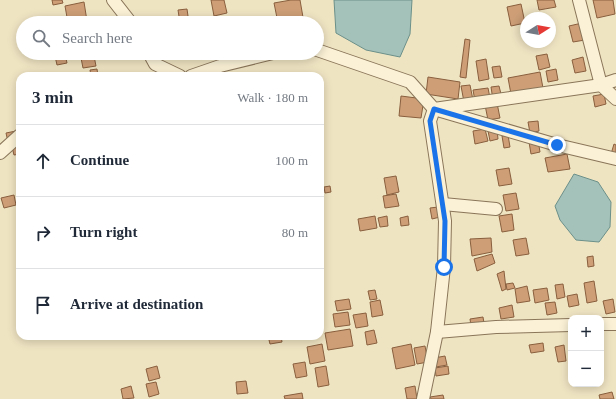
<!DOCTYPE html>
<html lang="en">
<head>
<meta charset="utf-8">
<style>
	body { margin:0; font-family:"Times New Roman",serif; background:#f2f2f3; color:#1f2937 }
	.controls { position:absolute; right:12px; bottom:12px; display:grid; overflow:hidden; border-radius:8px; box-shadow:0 2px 10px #0003 }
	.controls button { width:36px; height:36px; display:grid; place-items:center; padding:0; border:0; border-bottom:1px solid #e0e1e3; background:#fff; color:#1f2937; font:20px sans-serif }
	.compass { position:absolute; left:520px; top:12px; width:36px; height:36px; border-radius:50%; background:#fff; box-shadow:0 2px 10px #0003; rotate:79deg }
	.stop { position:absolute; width:12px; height:12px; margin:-9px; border:3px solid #1a73e8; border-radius:50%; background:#fff }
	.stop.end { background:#1a73e8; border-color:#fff; box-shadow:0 1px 4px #0008 }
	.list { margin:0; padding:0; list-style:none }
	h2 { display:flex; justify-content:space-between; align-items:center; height:52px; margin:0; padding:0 16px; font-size:17px }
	h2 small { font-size:13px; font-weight:400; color:#747a83 }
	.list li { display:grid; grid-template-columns:26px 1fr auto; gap:12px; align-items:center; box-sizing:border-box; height:72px; padding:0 16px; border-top:1px solid #e0e1e3 }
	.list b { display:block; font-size:15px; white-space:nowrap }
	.list em { font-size:13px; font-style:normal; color:#747a83 }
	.icon { flex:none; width:22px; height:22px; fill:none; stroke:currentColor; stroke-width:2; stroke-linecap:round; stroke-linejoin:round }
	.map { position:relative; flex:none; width:616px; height:399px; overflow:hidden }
	.search { position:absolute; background:#fff; box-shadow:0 2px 10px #0003; left:16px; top:16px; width:308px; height:44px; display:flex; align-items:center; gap:10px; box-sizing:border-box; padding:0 14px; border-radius:22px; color:#747a83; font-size:15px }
	.panel { position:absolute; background:#fff; box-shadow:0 2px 10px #0003; left:16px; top:72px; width:308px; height:268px; border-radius:12px }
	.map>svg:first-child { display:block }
	.water { fill:#a5c2ba; stroke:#6b9089 }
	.building { fill:#ce9f77; stroke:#895f3e }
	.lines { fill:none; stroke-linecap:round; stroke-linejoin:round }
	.minor-casing { stroke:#8a7559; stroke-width:14 }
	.minor { stroke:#faf1d6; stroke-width:12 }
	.route { stroke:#1a73e8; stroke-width:5 }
</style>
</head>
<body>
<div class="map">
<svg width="616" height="399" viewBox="0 0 616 399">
	<rect width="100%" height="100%" fill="#efe4c2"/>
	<g class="water">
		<polygon points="334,0 412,0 410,34 400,57 366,50 336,33"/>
		<polygon points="574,174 598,182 611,202 610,227 599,242 576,240 560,220 555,206"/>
	</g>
	<g class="building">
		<polygon points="52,0 62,0 63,3 53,5"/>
		<polygon points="211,0 224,0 227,13 214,16"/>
		<polygon points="291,0 300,0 304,23 278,23 274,3"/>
		<polygon points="537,0 554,0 556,7 539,10"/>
		<polygon points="593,0 613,0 615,14 597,18"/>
		<polygon points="84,2 87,21 68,23 65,6"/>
		<polygon points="521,4 525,23 511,26 507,7"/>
		<polygon points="187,9 189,23 180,23 178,10"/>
		<polygon points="582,23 585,40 573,42 569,26"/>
		<polygon points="465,39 470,40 466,78 460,77"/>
		<polygon points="65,54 67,63 57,65 55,56"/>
		<polygon points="547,54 550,67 539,70 536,56"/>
		<polygon points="94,56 96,66 83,68 81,58"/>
		<polygon points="583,57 586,71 575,73 572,60"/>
		<polygon points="486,59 489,79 479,81 476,61"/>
		<polygon points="500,66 502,77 494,78 492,67"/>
		<polygon points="97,69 98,76 91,76 90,70"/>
		<polygon points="556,69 558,80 548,82 546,71"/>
		<polygon points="540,72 543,88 511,94 508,78"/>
		<polygon points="428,77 460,82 458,99 426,94"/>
		<polygon points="470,85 473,100 464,102 461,86"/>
		<polygon points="499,86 502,98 493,100 491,87"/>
		<polygon points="488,88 490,98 475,101 473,90"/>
		<polygon points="604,94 606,104 595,107 593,96"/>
		<polygon points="401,96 424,99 421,118 399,116"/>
		<polygon points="497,103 500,118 488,120 485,105"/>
		<polygon points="538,121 539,131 530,133 528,122"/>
		<polygon points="485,129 488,141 475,144 473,131"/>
		<polygon points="497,129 498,139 490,141 488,131"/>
		<polygon points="16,131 8,142 6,133"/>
		<polygon points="508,135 510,147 504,148 502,136"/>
		<polygon points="538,140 540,152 531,154 529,142"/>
		<polygon points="614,144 616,145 616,155 611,154"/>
		<polygon points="20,145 20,154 14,155 12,147"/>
		<polygon points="567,154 570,169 548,172 545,158"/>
		<polygon points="509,168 512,184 499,186 496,170"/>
		<polygon points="396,176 399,192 387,195 384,178"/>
		<polygon points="330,186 331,192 325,193 324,187"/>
		<polygon points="516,193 519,209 506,211 503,195"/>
		<polygon points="396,194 399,206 385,208 383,196"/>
		<polygon points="14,195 16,205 4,208 1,198"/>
		<polygon points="438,207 440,217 432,219 430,208"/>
		<polygon points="512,214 514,230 502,232 499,216"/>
		<polygon points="375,216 377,228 360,231 358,219"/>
		<polygon points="387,216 388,226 380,227 378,218"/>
		<polygon points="408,216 409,225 401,226 400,218"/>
		<polygon points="491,238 492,252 472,256 470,239"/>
		<polygon points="526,238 529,254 516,256 513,240"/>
		<polygon points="492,254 495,263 477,271 474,259"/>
		<polygon points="593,256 594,266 588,267 587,257"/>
		<polygon points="504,271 506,289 502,291 497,274"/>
		<polygon points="594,281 597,301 587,303 584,283"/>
		<polygon points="513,283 515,288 507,290 506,284"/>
		<polygon points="563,284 565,297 557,299 555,285"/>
		<polygon points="527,286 530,301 517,303 515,289"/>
		<polygon points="547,288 549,300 535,303 533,290"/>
		<polygon points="375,290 377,299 370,300 368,291"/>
		<polygon points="577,294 579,305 569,307 567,296"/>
		<polygon points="349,299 351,309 337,311 335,301"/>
		<polygon points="613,299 615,312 606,314 603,301"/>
		<polygon points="380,300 383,315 372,317 370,302"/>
		<polygon points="555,302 557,313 547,315 545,303"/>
		<polygon points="512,305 514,317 501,319 499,308"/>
		<polygon points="348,312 350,325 335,327 333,314"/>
		<polygon points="366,313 368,326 356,328 353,315"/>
		<polygon points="483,317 484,323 471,326 470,319"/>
		<polygon points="350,329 353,346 328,350 325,333"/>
		<polygon points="374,330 377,343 367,345 365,332"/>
		<polygon points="268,336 281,336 282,342 270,344"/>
		<polygon points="543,343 544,351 531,353 529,345"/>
		<polygon points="322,344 325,361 310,364 307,347"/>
		<polygon points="411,344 415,365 396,369 392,348"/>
		<polygon points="564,345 566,361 558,362 555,347"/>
		<polygon points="425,346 428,362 417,364 414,348"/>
		<polygon points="445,356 447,365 436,367 434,358"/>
		<polygon points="305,362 307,376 296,378 293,364"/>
		<polygon points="157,366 160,378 149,381 146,369"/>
		<polygon points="326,366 329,385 318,387 315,368"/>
		<polygon points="448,366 449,374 436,376 435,368"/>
		<polygon points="246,381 248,393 237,394 236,382"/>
		<polygon points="156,382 159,394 149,397 146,384"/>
		<polygon points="131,386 134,398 123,399 121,389"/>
		<polygon points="415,386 417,399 407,399 405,388"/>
		<polygon points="612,392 614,399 600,399 599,395"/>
		<polygon points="302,393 303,399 285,399 284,396"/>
		<polygon points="443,395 444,399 431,399 430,397"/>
	</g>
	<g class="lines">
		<g class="minor-casing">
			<g id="minor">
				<polyline points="113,0 131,23"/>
				<polyline points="579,0 601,85 616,99"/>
				<polyline points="317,50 410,82 434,109 601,85 616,80"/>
				<polyline points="149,53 155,64 180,76"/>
				<polyline points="191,76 220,66 273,53"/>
				<polyline points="0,153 20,135"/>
				<polyline points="443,204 496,209"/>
				<polyline points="601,324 616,324"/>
				<polyline points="437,332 496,327 571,325"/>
				<polyline points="423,399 437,332 444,267 445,221 430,121 434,109 557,145 616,159"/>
			</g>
		</g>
		<use href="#minor" class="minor"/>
	</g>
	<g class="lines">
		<polyline class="route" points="444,267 445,221 430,121 434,109 557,145"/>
	</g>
</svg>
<div class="controls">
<button>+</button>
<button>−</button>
</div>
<svg class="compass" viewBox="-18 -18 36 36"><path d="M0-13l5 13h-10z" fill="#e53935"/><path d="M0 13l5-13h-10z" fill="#747a83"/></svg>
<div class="stop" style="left:444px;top:267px"></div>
<div class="stop end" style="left:557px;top:145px"></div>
<div class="search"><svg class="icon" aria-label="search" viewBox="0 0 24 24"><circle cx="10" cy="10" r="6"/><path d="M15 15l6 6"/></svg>Search here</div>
<section class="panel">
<h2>3 min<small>Walk · 180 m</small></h2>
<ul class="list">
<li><svg class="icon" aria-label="ahead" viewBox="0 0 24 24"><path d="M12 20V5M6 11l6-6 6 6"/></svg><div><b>Continue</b></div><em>100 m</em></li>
<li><svg class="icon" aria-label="right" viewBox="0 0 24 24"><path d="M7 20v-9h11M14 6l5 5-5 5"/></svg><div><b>Turn right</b></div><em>80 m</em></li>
<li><svg class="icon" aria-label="arrive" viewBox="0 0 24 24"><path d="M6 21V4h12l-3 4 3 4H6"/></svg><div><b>Arrive at destination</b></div></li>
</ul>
</section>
</div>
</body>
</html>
